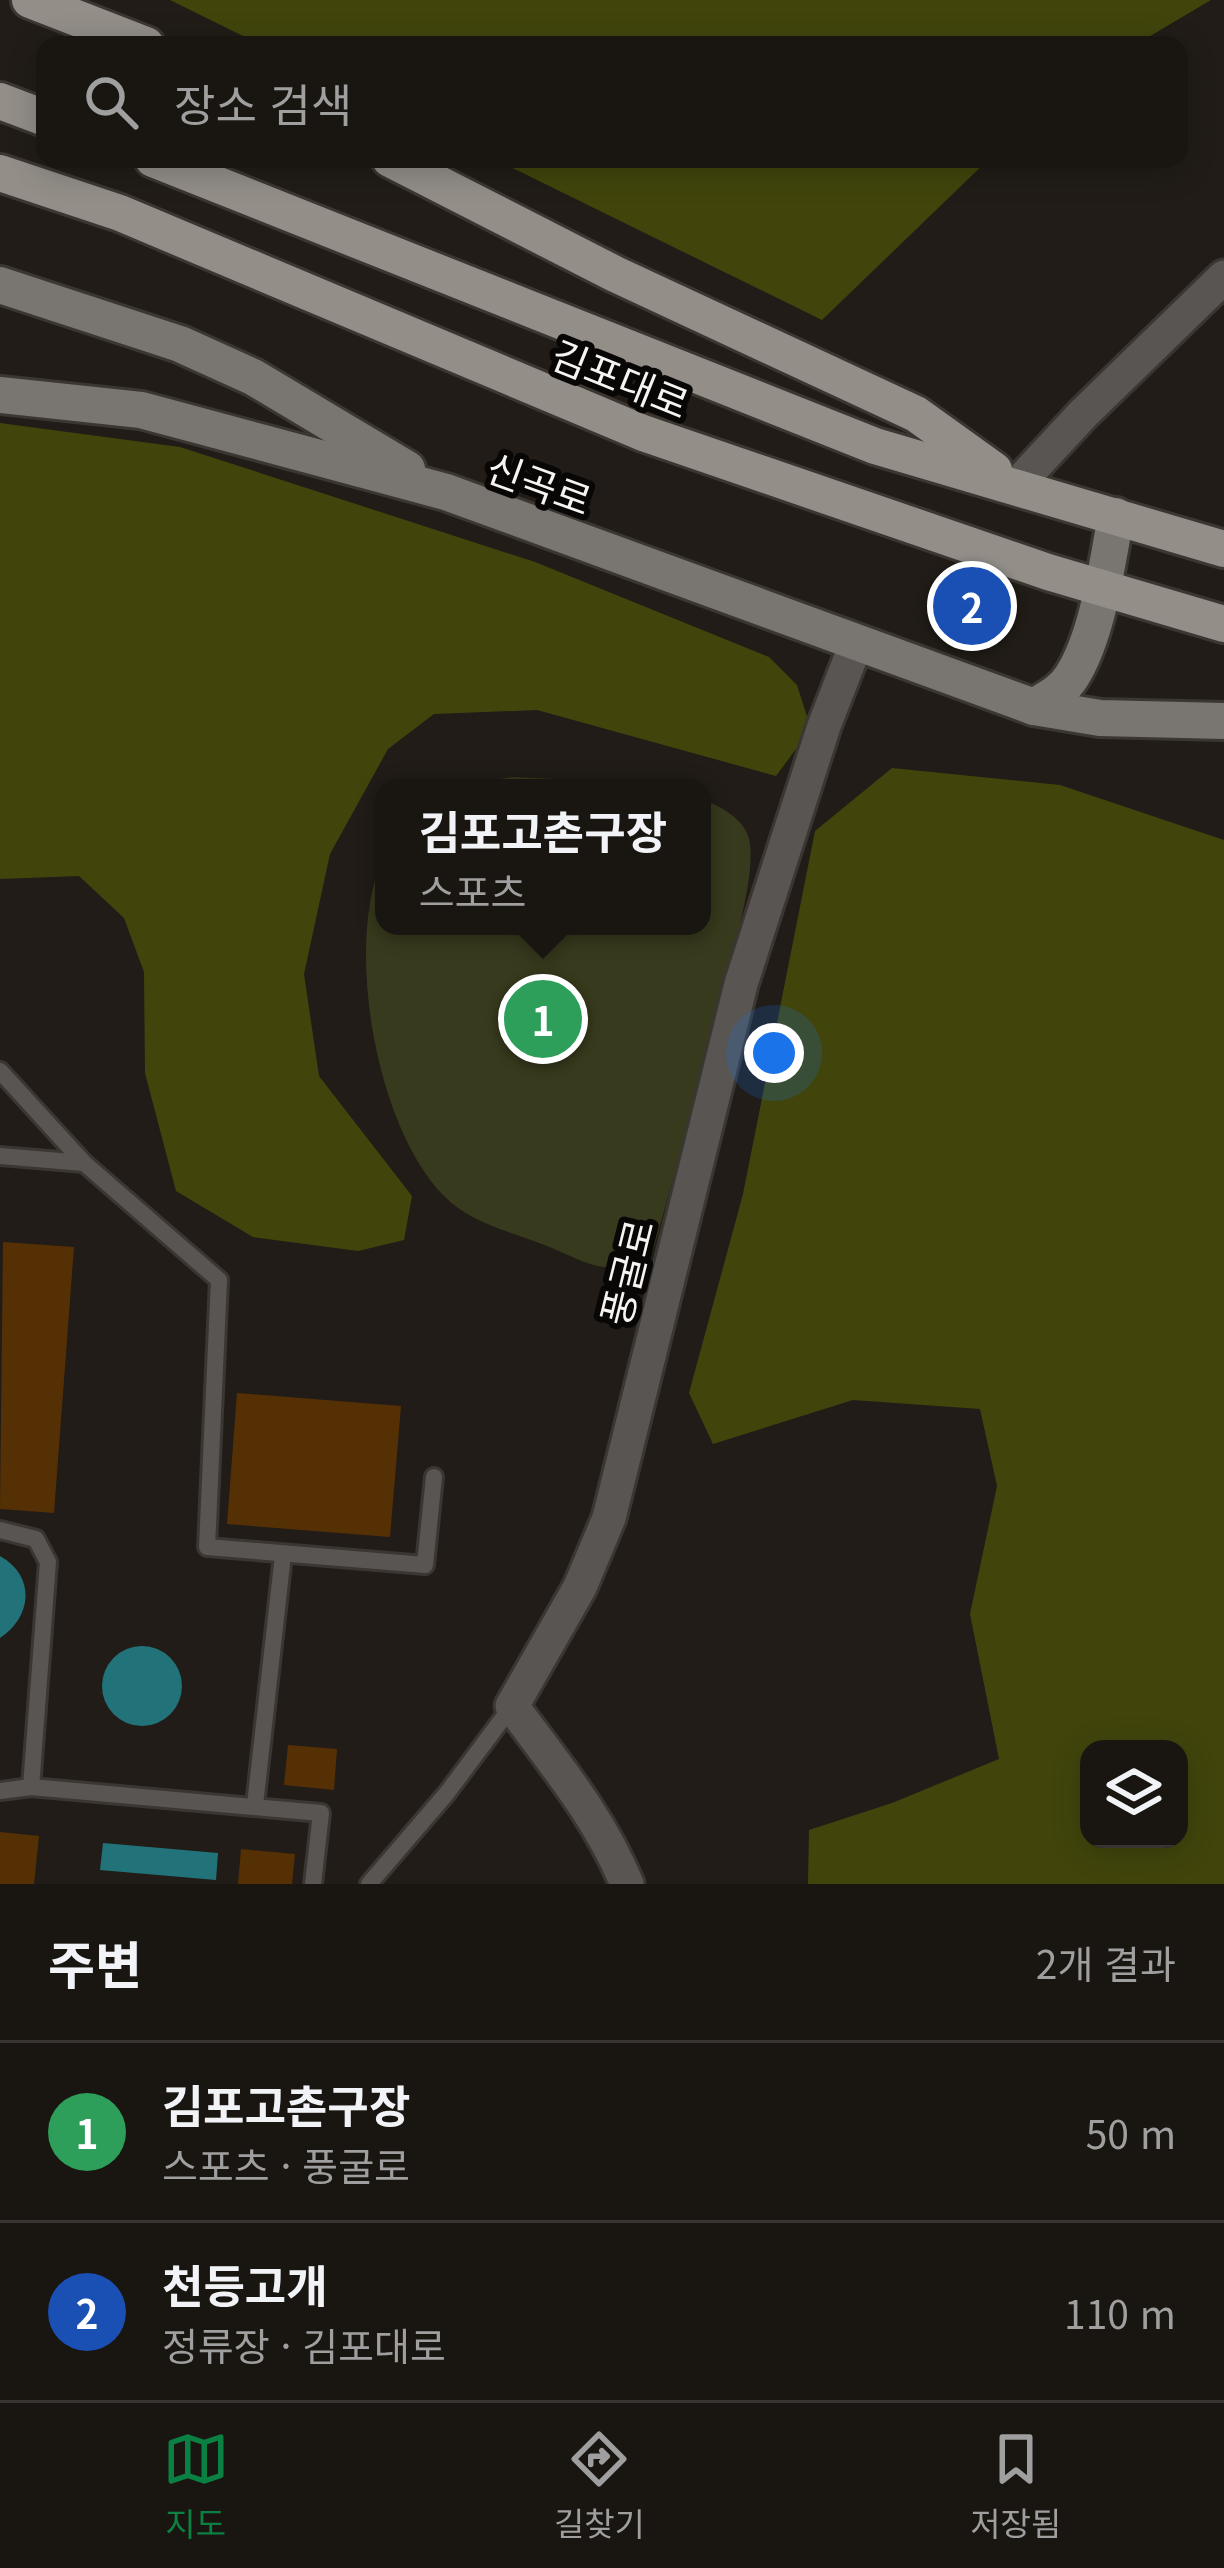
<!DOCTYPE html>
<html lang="ko">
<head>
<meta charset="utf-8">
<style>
	body { margin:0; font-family:Georgia,"Noto Sans KR",serif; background:#26221f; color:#f1f3f6 }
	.controls { position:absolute; right:36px; bottom:36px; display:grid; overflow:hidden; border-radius:24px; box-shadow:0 6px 30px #0003 }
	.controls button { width:108px; height:108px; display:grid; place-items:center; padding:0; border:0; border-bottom:3px solid #373431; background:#191511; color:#f1f3f6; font:60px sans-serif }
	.you { position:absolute; left:774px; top:1053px; width:42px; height:42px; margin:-30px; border:9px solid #fff; border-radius:50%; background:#1a73e8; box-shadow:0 0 0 18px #1a73e833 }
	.badge { display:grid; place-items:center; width:78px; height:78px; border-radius:50%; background:#0b8043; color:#fff; font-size:39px; font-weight:700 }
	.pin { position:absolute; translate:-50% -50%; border:6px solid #fff; box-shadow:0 3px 12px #0006 }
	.popup { position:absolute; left:375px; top:779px; width:336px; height:156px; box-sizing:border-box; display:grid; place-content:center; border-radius:24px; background:#191511; filter:drop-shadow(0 3px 9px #0005); font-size:39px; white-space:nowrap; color:#9f9f9f }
	.popup b { font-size:45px; color:#f1f3f6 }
	.popup::after { content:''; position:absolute; left:50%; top:100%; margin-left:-24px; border:24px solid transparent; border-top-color:#191511 }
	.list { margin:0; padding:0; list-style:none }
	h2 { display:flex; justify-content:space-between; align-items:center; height:156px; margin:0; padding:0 48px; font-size:51px }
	h2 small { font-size:39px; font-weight:400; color:#9f9f9f }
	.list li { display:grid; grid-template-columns:78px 1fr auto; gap:36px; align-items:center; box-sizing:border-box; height:180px; padding:0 48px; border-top:3px solid #373431 }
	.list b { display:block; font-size:45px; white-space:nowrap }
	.list p { margin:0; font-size:39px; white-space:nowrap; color:#9f9f9f }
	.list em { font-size:39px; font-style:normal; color:#9f9f9f }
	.icon { flex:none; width:66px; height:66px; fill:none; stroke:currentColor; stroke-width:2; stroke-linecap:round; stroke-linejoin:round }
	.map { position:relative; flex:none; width:1224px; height:1884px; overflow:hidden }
	.search { position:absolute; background:#191511; box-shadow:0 6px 30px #0003; left:36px; right:36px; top:36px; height:132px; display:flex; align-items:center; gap:30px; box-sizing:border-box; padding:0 42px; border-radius:24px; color:#9f9f9f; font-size:45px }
	.sheet { height:516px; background:#191511 }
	nav { display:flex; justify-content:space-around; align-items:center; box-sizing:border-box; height:168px; border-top:3px solid #373431; background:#191511; font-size:33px; color:#9f9f9f }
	nav a { display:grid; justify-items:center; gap:6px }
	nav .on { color:#0b8043 }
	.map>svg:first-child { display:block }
	.green { fill:#383a1d }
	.forest { fill:#41450c; fill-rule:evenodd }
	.water { fill:#227379 }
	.building { fill:#553004 }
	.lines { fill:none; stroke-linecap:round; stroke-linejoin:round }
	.lane-casing { stroke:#3b3631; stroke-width:22 }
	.street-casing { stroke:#3b3631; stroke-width:39 }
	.secondary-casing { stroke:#3b3631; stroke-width:42 }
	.primary-casing { stroke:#3b3631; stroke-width:42 }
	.lane { stroke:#585552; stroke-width:16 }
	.street { stroke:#585552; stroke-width:33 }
	.secondary { stroke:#797571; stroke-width:36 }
	.primary { stroke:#938e88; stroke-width:36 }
	.labels { text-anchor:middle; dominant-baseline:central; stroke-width:12; stroke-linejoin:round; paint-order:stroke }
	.street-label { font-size:39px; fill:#f7f3f0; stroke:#090705 }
</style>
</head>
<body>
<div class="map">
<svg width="1224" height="1884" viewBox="0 0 1224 1884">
	<rect width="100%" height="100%" fill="#211c17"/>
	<g class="green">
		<polygon points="512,777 644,783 662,788 453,788"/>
		<path d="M 702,800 C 720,805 745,820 749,839 C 757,873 733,949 724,984 C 701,1073 678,1162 653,1251 C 616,1281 591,1265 552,1248 C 515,1232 474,1226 444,1196 C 376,1128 343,943 384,856 L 384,926 L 702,926 Z"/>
	</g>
	<g class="forest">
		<polygon points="170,0 1211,0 1135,45 261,45"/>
		<polygon points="494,159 989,159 822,320"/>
		<polygon points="0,423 180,447 535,562 769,657 797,685 811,729 776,776 537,710 434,714 388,749 330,854 304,974 319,1076 412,1196 404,1240 358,1251 253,1237 176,1191 145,1073 144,972 124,918 79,876 0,879"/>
		<path d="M 892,768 L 1060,785 L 1224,840 L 1224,1884 L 808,1884 L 809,1830 L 892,1803 L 999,1759 L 970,1614 L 997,1486 L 980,1409 L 853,1400 L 713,1444 L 689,1393 L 743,1194 L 815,831 ZM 1179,1749 L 1179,1839 L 1089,1839 L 1089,1749 Z"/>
	</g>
	<g class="water">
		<path d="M 0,1556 C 36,1576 32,1617 0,1638 Z"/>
		<circle cx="142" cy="1686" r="40"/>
		<polygon points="103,1843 218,1853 216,1880 100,1870"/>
	</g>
	<g class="building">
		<polygon points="3,1242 74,1247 54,1513 0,1509"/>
		<polygon points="237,1393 401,1406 390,1537 227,1524"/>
		<polygon points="288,1745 337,1749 334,1790 284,1785"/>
		<polygon points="0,1832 39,1836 34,1884 0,1884"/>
		<polygon points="241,1849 295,1854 292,1884 238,1884"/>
	</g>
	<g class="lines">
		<g class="lane-casing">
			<g id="lane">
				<polyline points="0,1071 84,1163"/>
				<polyline points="0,1156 84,1163 219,1280 207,1547 425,1565 434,1477"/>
				<polyline points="0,1530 36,1539 48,1562 31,1787"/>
				<polyline points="0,1791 31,1787 321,1813 313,1884"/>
				<polyline points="255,1805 283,1555"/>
				<polyline points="369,1884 447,1793 512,1706"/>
			</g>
		</g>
		<g class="street-casing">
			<g id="street">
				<polyline points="1016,486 1083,414 1224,277"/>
				<path d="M 627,1884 C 598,1815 556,1766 512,1706 L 580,1587 L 609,1518 L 741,984 L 824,726 L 856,644"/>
			</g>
		</g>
		<g class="secondary-casing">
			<g id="secondary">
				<polyline points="0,285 180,344 253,377 407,469"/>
				<path d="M 0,395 L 141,410 L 446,492 L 1034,707 C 1048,698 1063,691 1072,676 C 1098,635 1107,564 1116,516"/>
				<polyline points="1034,707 1100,718 1224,721"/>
			</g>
		</g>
		<g class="primary-casing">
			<g id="primary">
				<polyline points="30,0 146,45"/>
				<polyline points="0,101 45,118"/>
				<polyline points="153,159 875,446 1224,549"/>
				<polyline points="390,159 615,274 916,414 994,470"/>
				<polyline points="0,173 120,213 643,433 1048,572 1224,624"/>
			</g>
		</g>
		<use href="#lane" class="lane"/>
		<use href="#street" class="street"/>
		<use href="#secondary" class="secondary"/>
		<use href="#primary" class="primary"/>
	</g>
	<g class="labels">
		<g class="street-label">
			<text transform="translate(621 377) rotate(22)">김포대로</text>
			<text transform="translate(540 482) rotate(20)">신곡로</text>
			<text transform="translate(625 1272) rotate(-76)">풍굴로</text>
		</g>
	</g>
</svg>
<div class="controls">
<button><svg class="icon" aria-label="layers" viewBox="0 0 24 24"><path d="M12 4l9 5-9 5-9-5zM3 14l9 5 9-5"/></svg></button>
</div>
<div class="you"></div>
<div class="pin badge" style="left:543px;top:1019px;background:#2e9e5b">1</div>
<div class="popup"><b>김포고촌구장</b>스포츠</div>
<div class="pin badge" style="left:972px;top:606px;background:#1a4fb4">2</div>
<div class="search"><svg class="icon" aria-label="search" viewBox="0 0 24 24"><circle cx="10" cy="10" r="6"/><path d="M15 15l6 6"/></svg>장소 검색</div>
</div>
<section class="sheet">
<h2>주변<small>2개 결과</small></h2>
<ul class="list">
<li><span class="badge" style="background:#2e9e5b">1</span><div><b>김포고촌구장</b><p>스포츠 · 풍굴로</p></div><em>50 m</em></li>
<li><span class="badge" style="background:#1a4fb4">2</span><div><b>천등고개</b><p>정류장 · 김포대로</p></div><em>110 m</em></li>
</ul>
</section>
<nav>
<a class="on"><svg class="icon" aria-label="map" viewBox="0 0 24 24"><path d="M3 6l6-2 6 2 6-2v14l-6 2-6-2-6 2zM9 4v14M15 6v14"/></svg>지도</a>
<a><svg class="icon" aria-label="directions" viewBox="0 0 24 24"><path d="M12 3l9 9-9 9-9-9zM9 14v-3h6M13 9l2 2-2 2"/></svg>길찾기</a>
<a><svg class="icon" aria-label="saved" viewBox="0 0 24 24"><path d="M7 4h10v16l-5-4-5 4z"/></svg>저장됨</a>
</nav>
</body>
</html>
